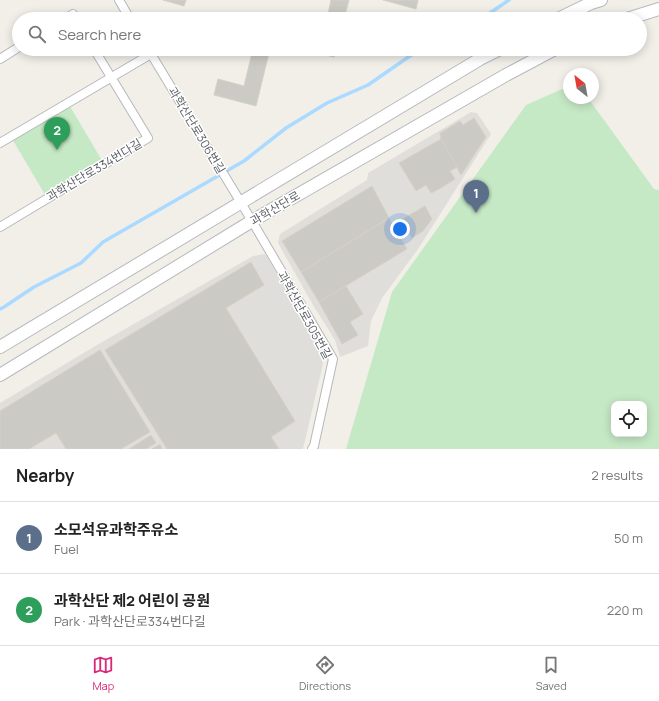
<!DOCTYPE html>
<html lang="en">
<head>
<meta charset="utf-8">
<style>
	body { margin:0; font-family:Manrope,"Noto Sans KR",sans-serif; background:#f6f6f6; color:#222 }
	.controls { position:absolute; right:12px; bottom:12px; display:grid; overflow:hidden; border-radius:8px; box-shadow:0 2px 10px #0003 }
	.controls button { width:36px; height:36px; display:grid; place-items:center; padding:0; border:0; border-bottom:1px solid #e0e0e0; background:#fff; color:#222; font:20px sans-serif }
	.compass { position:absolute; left:563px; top:68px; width:36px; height:36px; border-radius:50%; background:#fff; box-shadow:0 2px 10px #0003; rotate:329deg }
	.you { position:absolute; left:400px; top:229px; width:14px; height:14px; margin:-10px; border:3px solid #fff; border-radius:50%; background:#1a73e8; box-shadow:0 0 0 6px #1a73e833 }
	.badge { display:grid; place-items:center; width:26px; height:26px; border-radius:50%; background:#db2777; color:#fff; font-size:13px; font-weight:700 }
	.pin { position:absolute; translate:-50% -33px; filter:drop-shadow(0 1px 2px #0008) }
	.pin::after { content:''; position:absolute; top:21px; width:14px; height:12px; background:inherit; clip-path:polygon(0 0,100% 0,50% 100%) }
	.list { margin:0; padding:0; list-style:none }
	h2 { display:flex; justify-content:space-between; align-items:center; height:52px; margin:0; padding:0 16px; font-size:17px }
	h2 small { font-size:13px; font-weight:400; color:#767676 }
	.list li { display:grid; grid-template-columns:26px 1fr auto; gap:12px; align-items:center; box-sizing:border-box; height:72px; padding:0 16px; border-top:1px solid #e0e0e0 }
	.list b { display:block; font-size:15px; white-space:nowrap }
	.list p { margin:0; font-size:13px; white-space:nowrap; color:#767676 }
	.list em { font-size:13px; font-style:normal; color:#767676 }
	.icon { flex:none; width:22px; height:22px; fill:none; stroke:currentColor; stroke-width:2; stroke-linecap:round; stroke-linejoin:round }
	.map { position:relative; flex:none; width:659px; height:449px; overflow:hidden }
	.search { position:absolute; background:#fff; box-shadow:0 2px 10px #0003; left:12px; right:12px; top:12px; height:44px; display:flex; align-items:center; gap:10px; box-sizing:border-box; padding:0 14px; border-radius:22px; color:#767676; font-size:15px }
	.sheet { height:196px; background:#fff }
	nav { display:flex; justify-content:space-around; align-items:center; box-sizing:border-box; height:56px; border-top:1px solid #e0e0e0; background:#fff; font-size:11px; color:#767676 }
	nav a { display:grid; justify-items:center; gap:2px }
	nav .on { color:#db2777 }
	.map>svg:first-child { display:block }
	.industrial { fill:#e0deda }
	.green { fill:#c5e8c5; fill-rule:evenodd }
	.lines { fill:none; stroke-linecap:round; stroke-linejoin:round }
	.stream { stroke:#aadaff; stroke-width:3.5 }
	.building { fill:#cccac5; stroke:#d6d1c6 }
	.street-casing { stroke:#b5b8bc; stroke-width:10 }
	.secondary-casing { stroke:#b6babf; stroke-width:14 }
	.street { stroke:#fff; stroke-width:8 }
	.secondary { stroke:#fff; stroke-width:12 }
	.labels { text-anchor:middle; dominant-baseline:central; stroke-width:3; stroke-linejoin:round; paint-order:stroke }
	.street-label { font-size:12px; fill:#5f6368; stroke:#fff }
</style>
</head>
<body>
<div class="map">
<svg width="659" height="449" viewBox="0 0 659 449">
	<rect width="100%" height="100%" fill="#f1efe8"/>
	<g class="industrial">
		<polygon points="471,112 477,113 491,134 418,249 382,298 371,321 368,346 340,357 335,340 313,305 278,243 280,234 367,180 368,173"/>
		<polygon points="265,254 317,341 323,364 303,449 0,449 0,403 97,345 253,256"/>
	</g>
	<g class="green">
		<path d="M 569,86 L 569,98 L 588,98 L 654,189 L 659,190 L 659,449 L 346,449 L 392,292 L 526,105 ZM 614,404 L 644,404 L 644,434 L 614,434 Z"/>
		<polygon points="68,103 104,164 47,198 11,137"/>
	</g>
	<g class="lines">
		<g class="stream">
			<polyline points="481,19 509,0"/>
			<polyline points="0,309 4,307 34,287 81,263 103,242 244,161 286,128 327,103 368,85 420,49"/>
		</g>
	</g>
	<g class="building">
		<polygon points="163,0 186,0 184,6"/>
		<polygon points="331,0 349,0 344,19 327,19"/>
		<polygon points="383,0 418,0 416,9"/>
		<polygon points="253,49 270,49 256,106 214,95 218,79 244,86"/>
		<polygon points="301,49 337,49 334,57"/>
		<polygon points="474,118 486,137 461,175 441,139 440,133 460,121 463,125"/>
		<polygon points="441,139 457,167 450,171 455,179 441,188 431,193 426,185 416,191 399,163"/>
		<polygon points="372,186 389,218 301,272 282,241"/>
		<polygon points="425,206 432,219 423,231 412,238 401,220"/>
		<polygon points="389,218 407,249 319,302 301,272"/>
		<polygon points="251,262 264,285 226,308 295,421 271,437 279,449 167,449 105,350"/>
		<polygon points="346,286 363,314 350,322 358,335 342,344 319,302"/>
		<polygon points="100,350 150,432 121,449 66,449 56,433 29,449 0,449 0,411"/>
		<polygon points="151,435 156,443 146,449 129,449"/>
		<polygon points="160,444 162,449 152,449"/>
	</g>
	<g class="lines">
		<g class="street-casing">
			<g id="street">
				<polyline points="119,0 130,19"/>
				<polyline points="65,19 73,14 76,19"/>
				<polyline points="148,49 252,221 333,359 314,446 312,449"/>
				<polyline points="0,59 19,47"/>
				<polyline points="0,143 151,54"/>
				<polyline points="0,227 148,138 94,49"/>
			</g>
		</g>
		<g class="secondary-casing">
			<g id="secondary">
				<polyline points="558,19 591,3 601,0"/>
				<polyline points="627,19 659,9"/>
				<polyline points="0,347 480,59 500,49"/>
				<polyline points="0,375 252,221 506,75 555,49"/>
			</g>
		</g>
		<use href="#street" class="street"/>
		<use href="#secondary" class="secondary"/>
	</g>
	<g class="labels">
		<g class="street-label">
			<text transform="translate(197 130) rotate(59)">과학산단로306번길</text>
			<text transform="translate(94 170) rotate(-31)">과학산단로334번다길</text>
			<text transform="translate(275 208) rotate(-30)">과학산단로</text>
			<text transform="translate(305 315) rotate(61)">과학산단로305번길</text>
		</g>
	</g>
</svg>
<div class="controls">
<button><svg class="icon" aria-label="locate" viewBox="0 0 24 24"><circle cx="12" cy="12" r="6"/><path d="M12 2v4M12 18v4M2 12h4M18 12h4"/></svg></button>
</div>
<svg class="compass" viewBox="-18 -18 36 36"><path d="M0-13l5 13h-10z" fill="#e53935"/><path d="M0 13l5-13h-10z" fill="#767676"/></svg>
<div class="you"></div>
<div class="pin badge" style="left:476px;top:213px;background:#5c6f8a">1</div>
<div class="pin badge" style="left:57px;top:150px;background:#2e9e5b">2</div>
<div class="search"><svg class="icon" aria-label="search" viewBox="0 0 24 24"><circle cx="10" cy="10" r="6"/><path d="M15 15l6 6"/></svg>Search here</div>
</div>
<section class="sheet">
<h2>Nearby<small>2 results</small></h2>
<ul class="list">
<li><span class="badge" style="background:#5c6f8a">1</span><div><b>소모석유과학주유소</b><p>Fuel</p></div><em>50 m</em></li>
<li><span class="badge" style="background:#2e9e5b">2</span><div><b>과학산단 제2 어린이 공원</b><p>Park · 과학산단로334번다길</p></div><em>220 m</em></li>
</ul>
</section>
<nav>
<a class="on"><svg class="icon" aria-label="map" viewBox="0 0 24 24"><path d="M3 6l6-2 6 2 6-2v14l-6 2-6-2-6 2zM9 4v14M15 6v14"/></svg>Map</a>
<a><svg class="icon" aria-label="directions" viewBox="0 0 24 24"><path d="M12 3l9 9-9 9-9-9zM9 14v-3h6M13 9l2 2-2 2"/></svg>Directions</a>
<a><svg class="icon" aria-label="saved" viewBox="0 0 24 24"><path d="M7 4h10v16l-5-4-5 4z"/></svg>Saved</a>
</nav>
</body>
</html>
